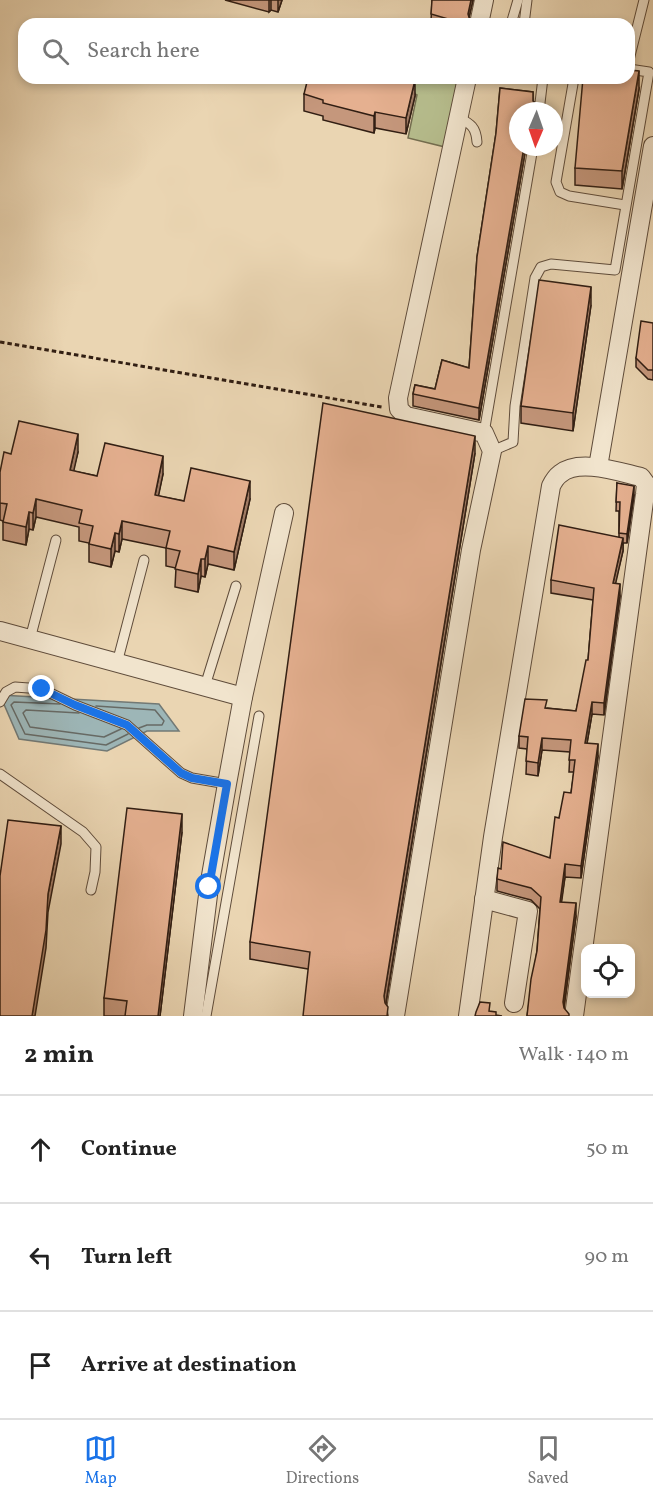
<!DOCTYPE html>
<html lang="en">
<head>
<meta charset="utf-8">
<style>
	body { margin:0; font-family:Vollkorn,serif; background:#f6f6f6; color:#222 }
	.controls { position:absolute; right:18px; bottom:18px; display:grid; overflow:hidden; border-radius:12px; box-shadow:0 3px 9px #0003 }
	.controls button { width:54px; height:54px; display:grid; place-items:center; padding:0; border:0; border-bottom:2px solid #e0e0e0; background:#fff; color:#222; font:30px sans-serif }
	.compass { position:absolute; left:509px; top:102px; width:54px; height:54px; border-radius:50%; background:#fff; box-shadow:0 3px 9px #0003; rotate:182deg }
	.stop { position:absolute; width:18px; height:18px; margin:-14px; border:4px solid #1a73e8; border-radius:50%; background:#fff }
	.stop.end { background:#1a73e8; border-color:#fff; box-shadow:0 2px 6px #0008 }
	.list { margin:0; padding:0; list-style:none }
	h2 { display:flex; justify-content:space-between; align-items:center; height:78px; margin:0; padding:0 24px; font-size:26px }
	h2 small { font-size:20px; font-weight:400; color:#767676 }
	.list li { display:grid; grid-template-columns:39px 1fr auto; gap:18px; align-items:center; box-sizing:border-box; height:108px; padding:0 24px; border-top:2px solid #e0e0e0 }
	.list b { display:block; font-size:22px; white-space:nowrap }
	.list em { font-size:20px; font-style:normal; color:#767676 }
	.icon { flex:none; width:33px; height:33px; fill:none; stroke:currentColor; stroke-width:2; stroke-linecap:round; stroke-linejoin:round }
	.map { position:relative; flex:none; width:653px; height:1016px; overflow:hidden }
	.search { position:absolute; background:#fff; box-shadow:0 3px 9px #0003; left:18px; right:18px; top:18px; height:66px; display:flex; align-items:center; gap:15px; box-sizing:border-box; padding:0 21px; border-radius:18px; color:#767676; font-size:22px }
	.sheet { height:402px; background:#fff }
	nav { display:flex; justify-content:space-around; align-items:center; box-sizing:border-box; height:84px; border-top:2px solid #e0e0e0; background:#fff; font-size:16px; color:#767676 }
	nav a { display:grid; justify-items:center; gap:3px }
	nav .on { color:#1a73e8 }
	.map>svg:first-child { display:block }
	.green { fill:#b6bd8d; stroke:#746e50; stroke-width:1.5 }
	.water { fill:#9db6b7; stroke:#727975; stroke-width:1.5 }
	.lines { fill:none; stroke-linecap:round; stroke-linejoin:round }
	.shore { stroke:#676a65; stroke-width:1.5 }
	.service-casing { stroke:#5f4c3b; stroke-width:11 }
	.minor-casing { stroke:#5f4c3b; stroke-width:20 }
	.path { stroke:#311e13; stroke-width:3; stroke-dasharray:4.5 3; stroke-linecap:butt }
	.service { stroke:#f1e4cd; stroke-width:9 }
	.minor { stroke:#f1e4cd; stroke-width:18 }
	.wall { fill:#c5977c; stroke:#311e13; stroke-width:1.5 }
	.shaded-wall { fill:#a07b65; stroke:#311e13; stroke-width:1.5 }
	.building { fill:#e5b090; stroke:#311e13; stroke-width:1.5 }
	.route { stroke:#1a73e8; stroke-width:8 }
</style>
</head>
<body>
<div class="map">
<svg width="653" height="1016" viewBox="0 0 653 1016">
	<rect width="100%" height="100%" fill="#ead5b2"/>
	<filter id="stains"><feTurbulence type="fractalNoise" baseFrequency=".00333" numOctaves="4"/><feColorMatrix values="0 0 0 0 .2 0 0 0 0 .09 0 0 0 0 .02 0 0 0 .5 -.17"/></filter>
	<radialGradient id="worn" r=".72"><stop offset=".6" stop-color="#630" stop-opacity="0"/><stop offset="1" stop-color="#630" stop-opacity=".3"/></radialGradient>
	<polygon class="green" points="414,78 460,78 445,147 408,138 417,95 413,93"/>
	<polygon class="water" points="0,695 159,704 179,731 147,731 107,751 19,739"/>
	<g class="lines">
		<g class="shore">
			<polyline points="60,704 14,702 11,705 25,734 106,745 128,734"/>
			<polyline points="96,706 155,710 164,721 162,725 147,725 139,728"/>
			<polyline points="79,713 26,710 23,713 30,727 104,737 121,729"/>
		</g>
		<g class="service-casing">
			<g id="service">
				<polyline points="511,24 518,0"/>
				<polyline points="524,24 527,0"/>
				<polyline points="629,60 644,0"/>
				<polyline points="574,78 556,182 560,192 569,196 625,205"/>
				<polyline points="539,111 543,78"/>
				<path d="M 458,117 C 471,124 476,127 477,142"/>
				<polyline points="484,433 533,147"/>
				<polyline points="492,451 513,442 515,406 535,278 541,267 551,264 615,270 649,72 629,69"/>
				<polyline points="30,639 56,540"/>
				<polyline points="117,663 144,560"/>
				<polyline points="205,686 236,586"/>
				<polyline points="0,702 6,692 15,687 42,689 75,705 127,725 181,773 192,778 227,784"/>
				<polyline points="0,774 83,832 96,847 95,872 91,890"/>
				<polyline points="206,1016 259,716"/>
			</g>
		</g>
		<g class="minor-casing">
			<g id="minor">
				<polyline points="479,24 484,0"/>
				<polyline points="598,467 653,146"/>
				<polyline points="0,631 243,697"/>
				<polyline points="484,899 528,911 514,1003"/>
				<polyline points="193,1016 209,887 227,784 243,697 284,513"/>
				<polyline points="395,1016 471,550 492,451 484,433 406,416 399,409 398,398 467,78"/>
				<path d="M 468,1016 L 493,837 L 551,486 C 553,482 556,477 560,474 C 579,458 619,472 641,477 L 646,484 L 645,494 L 574,1016"/>
			</g>
		</g>
		<polyline class="path" points="0,342 382,407"/>
		<use href="#service" class="service"/>
		<use href="#minor" class="minor"/>
	</g>
	<g class="wall">
		<polygon points="225,0 282,0 278,12 271,10 269,12"/>
		<polygon points="432,0 473,0 469,17 471,24 436,24 431,22"/>
		<polygon points="412,78 415,96 406,134 375,128 374,133 323,120 323,116 304,111 304,94"/>
		<polygon points="500,88 533,92 533,101 536,104 536,111 518,111 518,147 526,147 479,420 413,406 413,394 415,385 435,389 442,360 469,368 477,257 496,133"/>
		<polygon points="639,89 622,189 575,185 575,168"/>
		<polygon points="591,305 573,431 521,423 521,406"/>
		<polygon points="653,323 653,380 648,379 636,367 636,358"/>
		<polygon points="78,452 73,471 97,476 163,474 158,496 184,501 250,499 234,570 208,564 205,577 201,576 198,592 175,587 176,568 166,566 166,548 122,539 119,552 115,551 111,567 89,562 89,543 79,541 79,527 36,517 33,530 29,529 26,545 3,540 3,521 0,520 0,472 11,454"/>
		<polygon points="475,453 386,1004 388,1016 308,969 250,959 250,942"/>
		<polygon points="617,483 634,495 627,543 623,543 623,551 615,583 620,596 604,715 592,714 587,743 598,756 581,878 565,877 561,902 576,916 564,1008 527,1016 537,951 540,909 531,900 497,891 497,879 501,869 550,858 559,818 571,793 574,772 569,772 570,752 542,750 538,776 526,774 527,749 519,748 519,736 547,708 576,711 588,660 593,600 551,593 551,580 619,538 619,511 616,511"/>
		<polygon points="182,832 160,1016 104,1016 104,998"/>
	</g>
	<g class="shaded-wall">
		<polygon points="269,0 271,0 271,10 269,12"/>
		<polygon points="278,0 282,0 278,12"/>
		<polygon points="471,0 473,0 468,22 468,14"/>
		<polygon points="639,71 639,89 622,189 622,171"/>
		<polygon points="415,80 415,96 406,134 406,118"/>
		<polygon points="375,112 375,128 374,133 374,116"/>
		<polygon points="524,147 526,147 479,420 479,408"/>
		<polygon points="591,287 591,305 573,431 573,413"/>
		<polygon points="78,434 78,452 70,488 70,470"/>
		<polygon points="475,436 475,453 384,1014 384,996"/>
		<polygon points="163,456 163,474 155,513 155,495"/>
		<polygon points="250,481 250,499 234,570 234,552"/>
		<polygon points="634,486 634,495 627,543 627,534"/>
		<polygon points="36,499 36,517 33,530 33,513"/>
		<polygon points="29,512 29,529 26,545 26,527"/>
		<polygon points="122,521 122,539 119,552 119,534"/>
		<polygon points="115,533 115,551 111,567 111,549"/>
		<polygon points="623,538 623,551 613,595 613,583"/>
		<polygon points="208,546 208,564 205,577 205,559"/>
		<polygon points="201,559 201,576 198,592 198,574"/>
		<polygon points="620,584 620,596 604,715 604,703"/>
		<polygon points="592,702 592,714 585,755 585,743"/>
		<polygon points="542,738 542,750 538,776 538,763"/>
		<polygon points="598,744 598,756 581,878 581,866"/>
		<polygon points="182,814 182,832 160,1016 158,1016"/>
		<polygon points="61,826 61,844 48,912 46,948 35,1016 32,1016 48,894"/>
		<polygon points="565,864 565,877 560,914 560,902"/>
		<polygon points="576,903 576,916 563,1014 563,1002"/>
	</g>
	<g class="building">
		<polygon points="432,0 471,0 468,14 471,24 465,24 431,14"/>
		<polygon points="322,21 336,24 322,24"/>
		<polygon points="629,70 639,71 622,171 575,168 583,78 629,78"/>
		<polygon points="308,78 411,78 415,80 406,118 375,112 374,116 323,103 323,100 304,94"/>
		<polygon points="500,88 533,92 533,101 536,104 534,111 518,111 518,147 524,147 479,408 413,394 415,385 435,389 442,360 469,368 477,257 496,133"/>
		<polygon points="539,280 591,287 573,413 521,406"/>
		<polygon points="641,321 653,323 653,370 648,370 636,358"/>
		<polygon points="323,403 475,436 384,996 385,1003 388,1007 387,1016 303,1016 310,952 250,942"/>
		<polygon points="19,421 78,434 70,470 97,476 105,443 163,456 155,495 184,501 191,468 250,481 234,552 208,546 205,559 201,559 198,574 175,569 180,551 166,548 170,531 122,521 119,534 115,533 111,549 89,544 93,526 79,523 82,510 36,499 33,513 29,512 26,527 3,522 7,504 0,503 0,472 4,452 11,454"/>
		<polygon points="617,483 634,486 627,534 619,533 620,502 616,502"/>
		<polygon points="559,525 623,538 613,583 620,584 604,703 592,702 585,743 598,744 581,866 565,864 560,902 576,903 563,1002 564,1008 569,1014 569,1016 527,1016 531,979 537,951 541,897 531,888 497,879 498,868 501,869 503,842 550,858 555,817 559,818 564,792 571,793 575,760 569,760 571,740 542,738 538,763 526,761 528,737 519,736 525,699 547,700 545,708 576,711 586,660 588,660 594,588 551,580"/>
		<polygon points="127,808 182,814 158,1016 125,1016 127,1001 104,998"/>
		<polygon points="8,820 61,826 48,894 46,930 32,1016 0,1016 0,876"/>
		<polygon points="480,1002 490,1003 489,1011 496,1012 496,1015 502,1016 475,1016 476,1012"/>
	</g>
	<g class="lines">
		<polyline class="route" points="42,689 75,705 127,725 181,773 192,778 227,784 209,887"/>
	</g>
	<rect width="100%" height="100%" filter="url(#stains)"/>
	<rect width="100%" height="100%" fill="url(#worn)"/>
</svg>
<div class="controls">
<button><svg class="icon" aria-label="locate" viewBox="0 0 24 24"><circle cx="12" cy="12" r="6"/><path d="M12 2v4M12 18v4M2 12h4M18 12h4"/></svg></button>
</div>
<svg class="compass" viewBox="-18 -18 36 36"><path d="M0-13l5 13h-10z" fill="#e53935"/><path d="M0 13l5-13h-10z" fill="#767676"/></svg>
<div class="stop" style="left:209px;top:887px"></div>
<div class="stop end" style="left:42px;top:689px"></div>
<div class="search"><svg class="icon" aria-label="search" viewBox="0 0 24 24"><circle cx="10" cy="10" r="6"/><path d="M15 15l6 6"/></svg>Search here</div>
</div>
<section class="sheet">
<h2>2 min<small>Walk · 140 m</small></h2>
<ul class="list">
<li><svg class="icon" aria-label="ahead" viewBox="0 0 24 24"><path d="M12 20V5M6 11l6-6 6 6"/></svg><div><b>Continue</b></div><em>50 m</em></li>
<li><svg class="icon" aria-label="left" viewBox="0 0 24 24"><path d="M17 20v-9H6M10 6l-5 5 5 5"/></svg><div><b>Turn left</b></div><em>90 m</em></li>
<li><svg class="icon" aria-label="arrive" viewBox="0 0 24 24"><path d="M6 21V4h12l-3 4 3 4H6"/></svg><div><b>Arrive at destination</b></div></li>
</ul>
</section>
<nav>
<a class="on"><svg class="icon" aria-label="map" viewBox="0 0 24 24"><path d="M3 6l6-2 6 2 6-2v14l-6 2-6-2-6 2zM9 4v14M15 6v14"/></svg>Map</a>
<a><svg class="icon" aria-label="directions" viewBox="0 0 24 24"><path d="M12 3l9 9-9 9-9-9zM9 14v-3h6M13 9l2 2-2 2"/></svg>Directions</a>
<a><svg class="icon" aria-label="saved" viewBox="0 0 24 24"><path d="M7 4h10v16l-5-4-5 4z"/></svg>Saved</a>
</nav>
</body>
</html>
